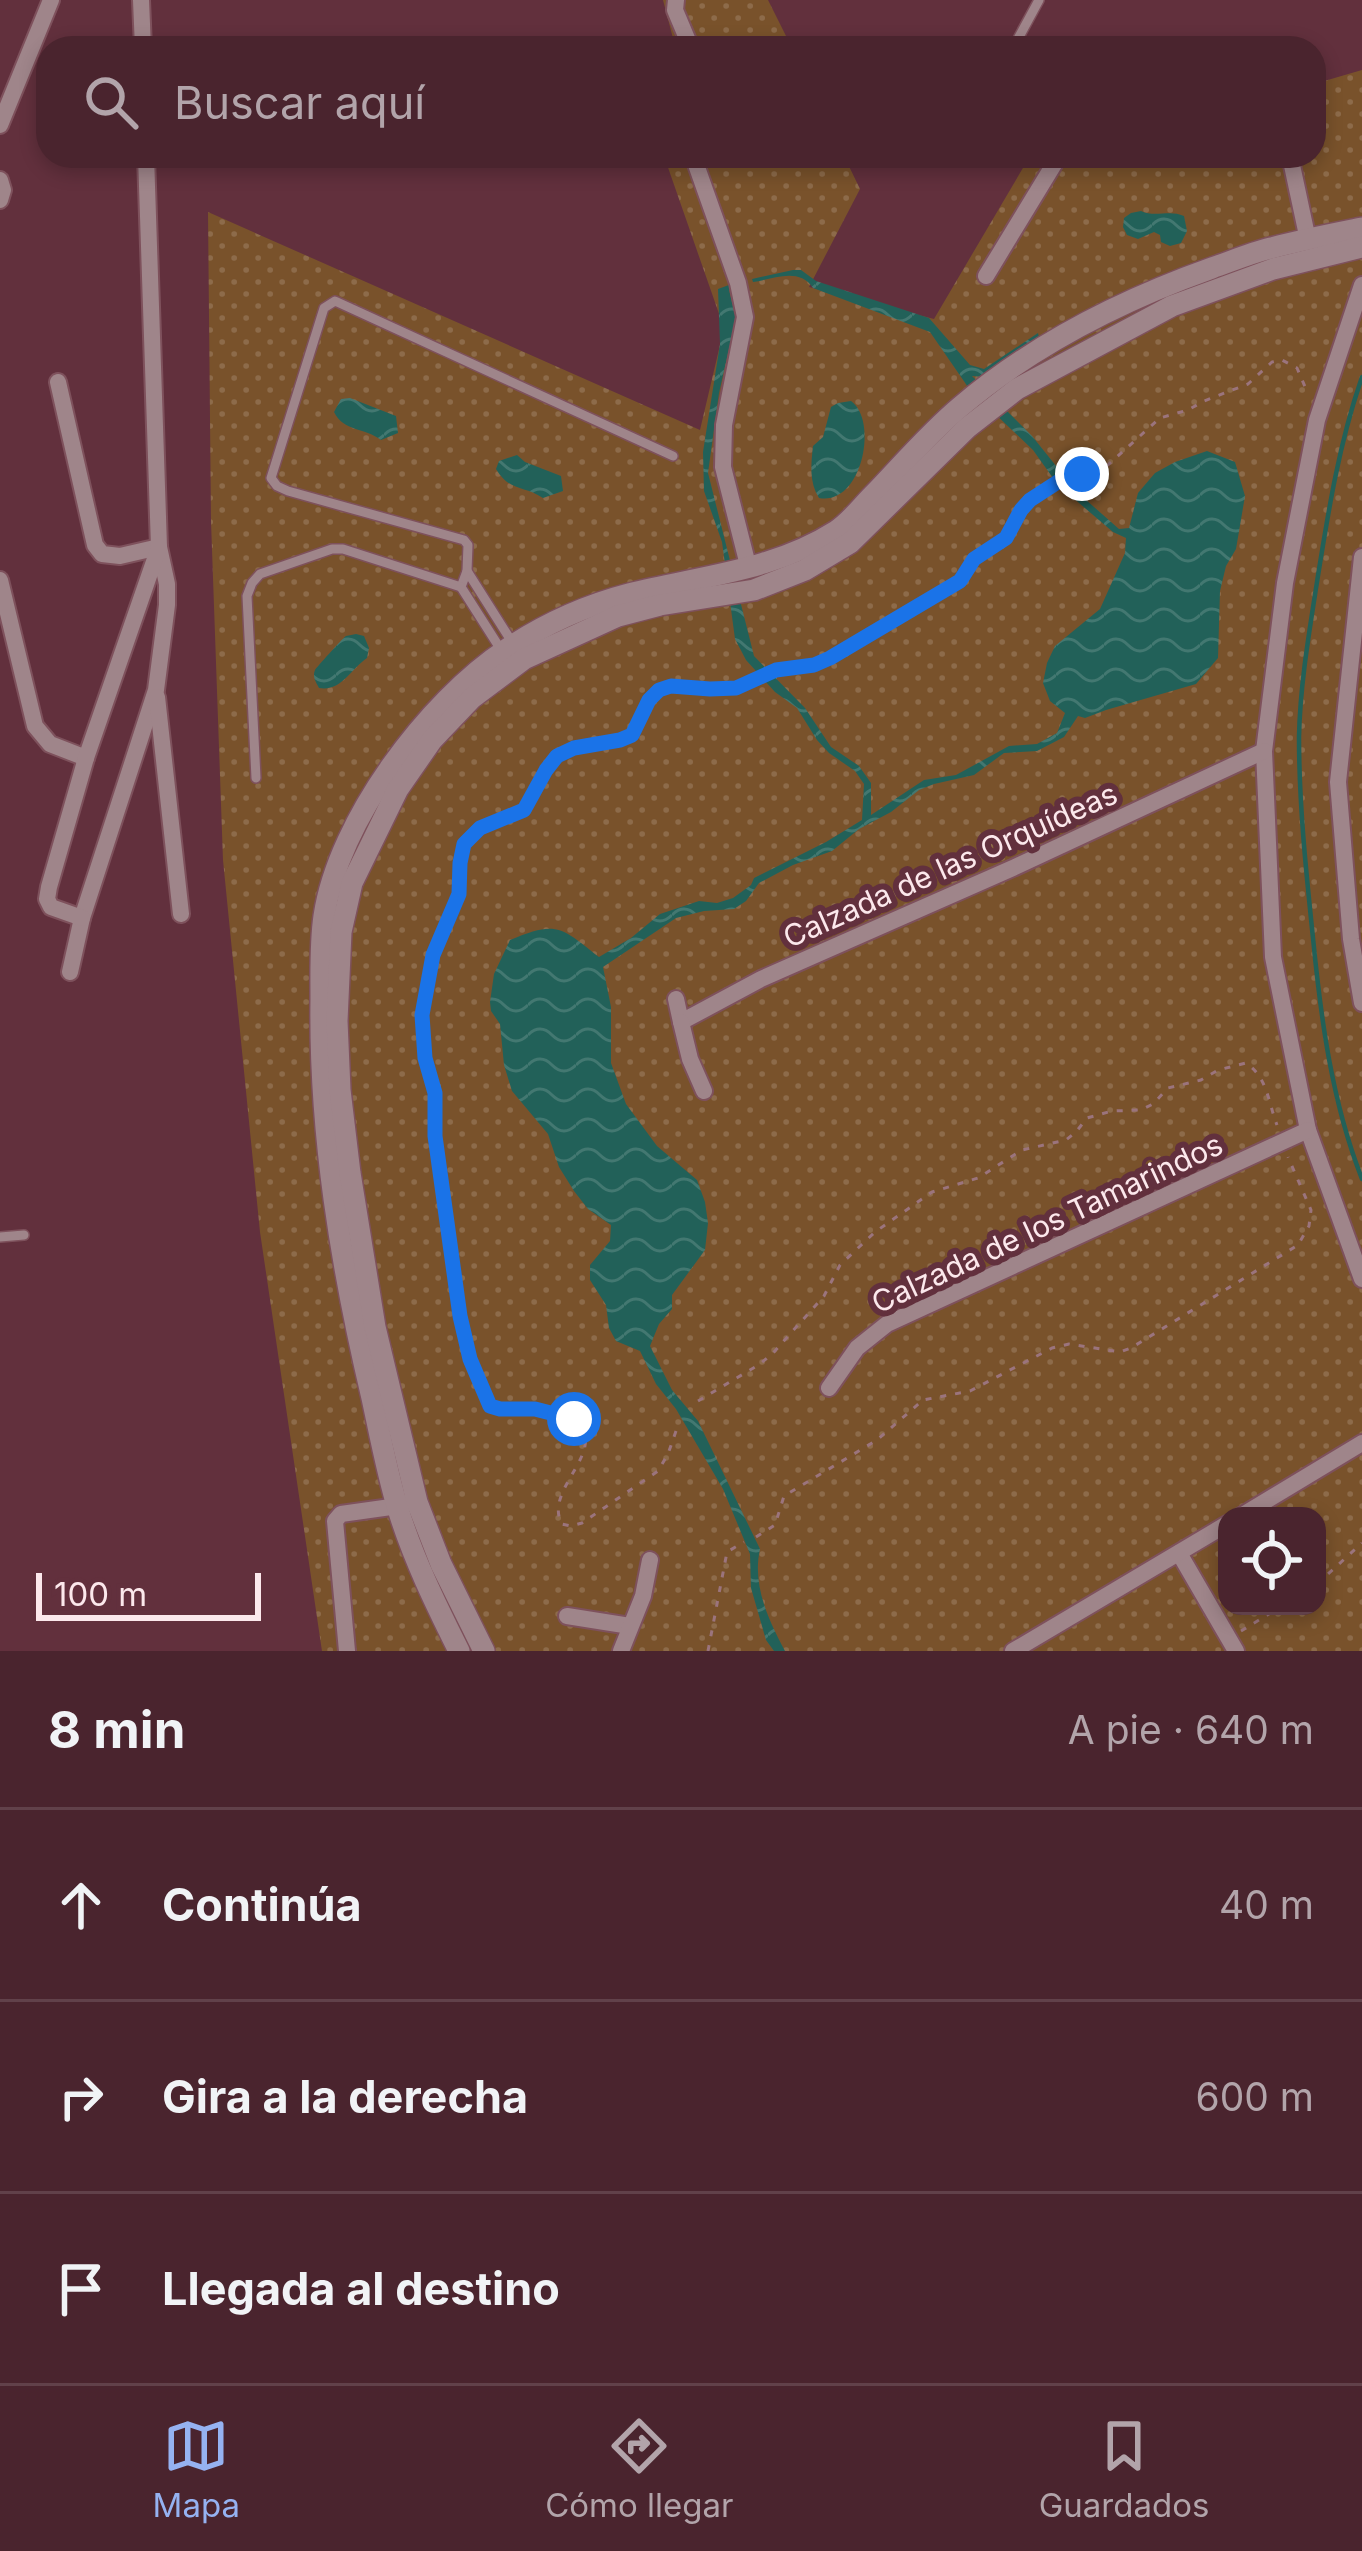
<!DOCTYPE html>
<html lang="es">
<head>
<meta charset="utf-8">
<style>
	body { margin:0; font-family:Inter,sans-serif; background:#54303a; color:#f1f3f6 }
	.controls { position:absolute; right:36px; bottom:36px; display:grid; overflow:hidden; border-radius:24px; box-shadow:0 6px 18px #0003 }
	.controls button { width:108px; height:108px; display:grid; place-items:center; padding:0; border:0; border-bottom:3px solid #61414a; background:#4a242e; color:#f1f3f6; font:60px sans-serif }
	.scale { position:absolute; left:36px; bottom:30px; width:225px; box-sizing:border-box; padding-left:12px; border:6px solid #fce8ec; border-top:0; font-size:33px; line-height:42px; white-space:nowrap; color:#fce8ec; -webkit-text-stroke:9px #62303d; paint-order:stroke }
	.stop { position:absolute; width:36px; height:36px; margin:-27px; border:9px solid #1a73e8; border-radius:50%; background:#fff }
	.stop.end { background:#1a73e8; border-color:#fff; box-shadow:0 3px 12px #0008 }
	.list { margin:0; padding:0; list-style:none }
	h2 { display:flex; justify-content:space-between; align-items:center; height:156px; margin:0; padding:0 48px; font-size:51px }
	h2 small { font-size:39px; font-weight:400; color:#b2a4aa }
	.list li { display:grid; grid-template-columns:78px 1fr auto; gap:36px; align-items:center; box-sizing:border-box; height:192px; padding:0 48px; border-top:3px solid #61414a }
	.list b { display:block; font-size:45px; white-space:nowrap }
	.list em { font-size:39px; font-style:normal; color:#b2a4aa }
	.icon { flex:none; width:66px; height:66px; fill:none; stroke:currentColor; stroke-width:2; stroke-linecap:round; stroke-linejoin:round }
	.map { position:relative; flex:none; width:1362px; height:1651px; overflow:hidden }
	.search { position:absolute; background:#4a242e; box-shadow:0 6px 18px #0003; left:36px; right:36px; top:36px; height:132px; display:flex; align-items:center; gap:30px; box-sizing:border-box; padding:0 42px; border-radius:36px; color:#b2a4aa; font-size:45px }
	.sheet { height:732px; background:#4a242e }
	nav { display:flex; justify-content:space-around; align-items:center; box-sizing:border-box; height:168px; border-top:3px solid #61414a; background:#4a242e; font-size:33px; color:#b2a4aa }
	nav a { display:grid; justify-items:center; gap:6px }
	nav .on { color:#95b2f1 }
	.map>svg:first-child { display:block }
	.grass { fill:url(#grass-dots); fill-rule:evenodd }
	.water { fill:url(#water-waves) }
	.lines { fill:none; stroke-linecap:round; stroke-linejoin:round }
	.stream { stroke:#226159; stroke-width:4.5 }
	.service-casing { stroke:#7e515c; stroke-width:12 }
	.minor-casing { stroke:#7e515c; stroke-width:20 }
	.tertiary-casing { stroke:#7e515c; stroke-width:24 }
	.path { stroke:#9b747d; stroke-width:3; stroke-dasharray:6 9; stroke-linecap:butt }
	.service { stroke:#9f858a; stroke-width:9 }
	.minor { stroke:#9f858a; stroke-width:16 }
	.tertiary { stroke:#9f858a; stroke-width:21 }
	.route { stroke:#1a73e8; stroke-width:15 }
	.labels { text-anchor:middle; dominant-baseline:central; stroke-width:12; stroke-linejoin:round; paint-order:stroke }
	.street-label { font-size:30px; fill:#fce8ec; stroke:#62303d }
</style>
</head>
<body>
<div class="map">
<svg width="1362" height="1651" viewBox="0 0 1362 1651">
	<defs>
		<pattern id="grass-dots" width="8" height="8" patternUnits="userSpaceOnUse" patternTransform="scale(3)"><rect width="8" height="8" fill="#79522b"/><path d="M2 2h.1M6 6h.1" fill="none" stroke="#8d6b4a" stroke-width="1.8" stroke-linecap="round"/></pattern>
		<pattern id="water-waves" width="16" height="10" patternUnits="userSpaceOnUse" patternTransform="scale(3)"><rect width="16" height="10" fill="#226159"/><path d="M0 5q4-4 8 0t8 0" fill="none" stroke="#437871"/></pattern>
	</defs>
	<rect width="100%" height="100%" fill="#62303d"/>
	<g class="grass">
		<polygon points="663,0 768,0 792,48 672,48 674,42"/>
		<path d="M 1362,70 L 1362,1651 L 322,1651 L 260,1232 L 223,860 L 211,521 L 208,212 L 700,430 L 724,328 L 664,156 L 844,156 L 860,189 L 809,287 L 934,319 L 1030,156 L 1314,156 L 1314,84 ZM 1227,1516 L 1317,1516 L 1317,1606 L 1227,1606 Z"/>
	</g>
	<g class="water">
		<path d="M 1141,211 C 1156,218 1169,209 1184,216 L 1187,231 L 1181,243 L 1170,246 L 1161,242 L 1160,235 L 1154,232 L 1138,239 L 1127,235 L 1123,227 L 1124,218 L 1131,213 Z"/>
		<path d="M 793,270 L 801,270 L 816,281 L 929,318 L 970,365 L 984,369 L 1038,333 L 1040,342 L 984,377 L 972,376 L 1032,436 L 1077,492 L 1119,529 L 1129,528 L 1138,493 L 1155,473 L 1175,462 L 1207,451 L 1235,462 L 1245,496 L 1236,549 L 1226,566 L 1220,591 L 1218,658 L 1196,684 L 1106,710 L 1085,718 L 1078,716 L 1064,737 L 1037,751 L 1004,753 L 974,775 L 934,784 L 919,790 L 891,812 L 859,829 L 832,851 L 793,865 L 759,883 L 746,901 L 734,909 L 704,911 L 676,918 L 603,967 L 611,1007 L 611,1063 L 626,1104 L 657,1146 L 697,1180 L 705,1202 L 708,1223 L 705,1250 L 672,1295 L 672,1309 L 659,1324 L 650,1346 L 672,1390 L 698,1421 L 760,1549 C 752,1585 768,1619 785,1651 L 774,1651 L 766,1640 L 751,1588 L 750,1554 L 723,1489 L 676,1409 L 656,1384 L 640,1351 L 616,1341 L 609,1328 L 606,1305 L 590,1280 L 590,1265 L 610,1241 L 611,1225 L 588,1209 L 574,1191 L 559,1167 L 548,1134 L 512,1091 L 504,1065 L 500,1024 L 491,1011 L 490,1002 L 494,974 L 510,940 C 557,920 561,927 599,957 L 631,938 L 660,914 L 699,901 L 717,903 L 733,898 L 751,885 L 754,878 L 826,842 L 862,820 L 864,784 L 855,771 L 829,753 L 817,740 L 797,708 L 775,692 L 746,660 L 735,639 L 722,542 L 704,491 L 703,452 L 720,344 L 718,289 L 737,282 L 729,290 L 736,318 L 719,393 L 708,473 L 754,656 L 805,708 L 831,747 L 859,766 L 871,783 L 871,815 L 924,780 L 956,775 L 1009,746 L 1037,744 L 1057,733 L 1065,713 L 1050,701 L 1043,683 L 1047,663 L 1055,646 L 1100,609 L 1125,553 L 1126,538 L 1113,532 L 1058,485 L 1033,450 L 970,390 L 930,332 L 813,288 C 799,267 774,279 753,282 L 752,279 Z"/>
		<path d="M 350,398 L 396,416 L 398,433 L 381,440 C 364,427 344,432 334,412 L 341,399 Z"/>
		<path d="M 851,401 C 879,421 862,506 819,498 C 809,482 811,464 813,446 L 823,437 L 831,407 L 838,403 Z"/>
		<path d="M 517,455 L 525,462 L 561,476 L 563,491 L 543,498 C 523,485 510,492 496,469 L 499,461 Z"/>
		<path d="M 356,634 L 364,636 L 369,648 L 367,658 C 351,669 341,692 319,688 C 316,682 312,677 315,670 C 316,668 342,639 346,636 Z"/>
	</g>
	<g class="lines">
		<path class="stream" d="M 1362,377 C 1339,443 1328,513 1317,582 C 1309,633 1300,686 1299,737 C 1299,804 1306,871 1313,938 C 1321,1020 1332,1102 1362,1179"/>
		<g class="service-casing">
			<g id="service">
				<polyline points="1013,48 1039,0"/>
				<polyline points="467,571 512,642"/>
				<polyline points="461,587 467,571 468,545 464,540 288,491 277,486 271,478 324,308 335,301 673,456"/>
				<polyline points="461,587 503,653"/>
				<polyline points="256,778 247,596 252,583 260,574 332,549 343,549 461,587"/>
				<polyline points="0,1237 24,1235"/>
			</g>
		</g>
		<g class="minor-casing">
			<g id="minor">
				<polyline points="141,0 143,48"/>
				<polyline points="676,0 675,10 691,48"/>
				<polyline points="0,125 51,0"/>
				<polyline points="693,156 738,283 745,317 724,425 723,467 749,569"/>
				<polyline points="1290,156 1308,240"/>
				<polyline points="0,180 3,190 0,200"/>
				<polyline points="986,276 1059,156"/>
				<polyline points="1362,285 1317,420 1285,583 1264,751 1273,957 1308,1130 1362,1279"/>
				<polyline points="58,382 95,545 102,554 120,556 159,547 167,584 167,605 156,690 82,918 70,972"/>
				<polyline points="1362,557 1338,782 1351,939 1362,1003"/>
				<polyline points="0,580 35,726 50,744 86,758"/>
				<polyline points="157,697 181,914"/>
				<polyline points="82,918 51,907 47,899 49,887 86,758 159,547 146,156"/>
				<polyline points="676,999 681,1022 761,979 1015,867 1264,751"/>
				<polyline points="681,1022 690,1059 704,1091"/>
				<polyline points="829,1388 857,1348 887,1324 1308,1130"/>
				<polyline points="1241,1516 1362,1443"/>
				<polyline points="1179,1553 1236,1651"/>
				<polyline points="567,1616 630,1626"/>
				<polyline points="347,1651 335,1521 341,1514 405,1505"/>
				<polyline points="621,1651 643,1596 650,1560"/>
				<polyline points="1013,1651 1227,1524"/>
			</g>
		</g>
		<g class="tertiary-casing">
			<g id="tertiary">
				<path d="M 459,1651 C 436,1605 413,1558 398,1509 C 387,1473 380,1435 372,1398 C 341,1267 319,1133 321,999 C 321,972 320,943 324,916 C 338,821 428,701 507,649 C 543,625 587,605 629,594 C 700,576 773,571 836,531 C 850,522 861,507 873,495 C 901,466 929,433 960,407 C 1034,344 1122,300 1212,268 C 1232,261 1251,253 1271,248 C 1301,240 1332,234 1362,228"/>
				<polyline points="484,1651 441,1564 417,1502 375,1327 350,1173 340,1090 337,1021 341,932 352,883 398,789 432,740 472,698 524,659 618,616 660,605 754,590 805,570 850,543 967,428 1017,389 1172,306 1273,269 1362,247"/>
			</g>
		</g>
		<g class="path">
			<path d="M 698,1401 L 760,1364 L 774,1352 L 824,1296 L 840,1265 L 875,1232 L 932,1192 L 978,1178 L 1022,1150 L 1066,1140 L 1076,1132 L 1087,1118 L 1112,1111 L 1141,1110 L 1153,1104 L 1168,1088 L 1201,1080 L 1218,1070 L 1246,1063 C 1268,1078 1268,1102 1277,1125"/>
			<path d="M 676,1431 L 668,1454 L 658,1471 L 582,1523 L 571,1526 L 562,1524 C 542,1489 612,1449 574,1420 C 552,1403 516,1414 490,1406 C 454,1350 448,1230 438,1162 L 435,1136 L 435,1093 L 425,1057 L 423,1015 L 433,955 L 459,894 L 460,863 L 464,844 L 480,828 L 523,810 L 546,770 L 557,756 L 574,748 L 598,745 L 632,735 L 649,700 L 659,690 L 671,685 L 710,689 L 736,688 L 776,670 L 813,665 L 830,658 L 960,581 L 974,559 L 1006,539 L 1021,510 L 1029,500 L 1054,483 L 1070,474 L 1100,472 L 1160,418 L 1188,410 L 1204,401 L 1248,384 L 1272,362 L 1282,360 L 1297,368 L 1306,389 L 1310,390"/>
			<polyline points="756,1537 775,1525 784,1496 877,1440 923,1400 970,1391 1052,1348 1069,1344 1120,1352 1131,1348 1298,1245 1309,1226 1311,1210 1288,1157"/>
			<polyline points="1317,1584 1362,1543"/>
			<polyline points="1241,1631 1282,1606"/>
			<polyline points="708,1651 727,1552 744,1542"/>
		</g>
		<use href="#service" class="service"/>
		<use href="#minor" class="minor"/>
		<use href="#tertiary" class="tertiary"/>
	</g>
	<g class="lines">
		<polyline class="route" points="574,1419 535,1409 500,1409 490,1406 470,1359 460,1316 435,1136 435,1093 425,1058 422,1015 433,955 459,894 460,863 464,844 480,828 524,810 546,770 557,756 574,748 620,740 632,735 649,700 659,690 671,686 710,689 736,688 776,670 814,665 830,658 960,581 974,559 1006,538 1021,510 1030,500 1070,474 1082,474"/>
	</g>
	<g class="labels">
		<g class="street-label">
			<text transform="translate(950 865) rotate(-24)">Calzada de las Orquídeas</text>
			<text transform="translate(1047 1223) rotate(-25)">Calzada de los Tamarindos</text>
		</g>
	</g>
</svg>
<div class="controls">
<button><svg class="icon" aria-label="locate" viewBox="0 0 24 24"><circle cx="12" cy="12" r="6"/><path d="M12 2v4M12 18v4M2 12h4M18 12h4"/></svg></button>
</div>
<div class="scale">100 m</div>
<div class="stop" style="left:574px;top:1419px"></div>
<div class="stop end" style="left:1082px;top:474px"></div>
<div class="search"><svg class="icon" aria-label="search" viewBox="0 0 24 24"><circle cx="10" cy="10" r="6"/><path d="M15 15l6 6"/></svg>Buscar aquí</div>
</div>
<section class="sheet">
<h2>8 min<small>A pie · 640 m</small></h2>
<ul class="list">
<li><svg class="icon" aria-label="ahead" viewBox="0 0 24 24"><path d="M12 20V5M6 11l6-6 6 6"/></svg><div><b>Continúa</b></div><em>40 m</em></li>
<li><svg class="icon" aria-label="right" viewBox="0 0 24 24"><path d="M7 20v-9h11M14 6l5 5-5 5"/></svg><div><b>Gira a la derecha</b></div><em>600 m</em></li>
<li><svg class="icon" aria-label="arrive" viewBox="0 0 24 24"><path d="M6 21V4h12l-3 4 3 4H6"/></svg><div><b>Llegada al destino</b></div></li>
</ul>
</section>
<nav>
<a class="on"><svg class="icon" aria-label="map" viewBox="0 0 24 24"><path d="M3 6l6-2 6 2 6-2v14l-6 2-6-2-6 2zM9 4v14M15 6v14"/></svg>Mapa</a>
<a><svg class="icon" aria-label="directions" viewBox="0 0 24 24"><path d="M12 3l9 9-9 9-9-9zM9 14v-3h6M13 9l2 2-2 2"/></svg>Cómo llegar</a>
<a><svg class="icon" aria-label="saved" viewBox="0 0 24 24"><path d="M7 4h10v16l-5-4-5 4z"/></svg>Guardados</a>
</nav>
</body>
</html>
